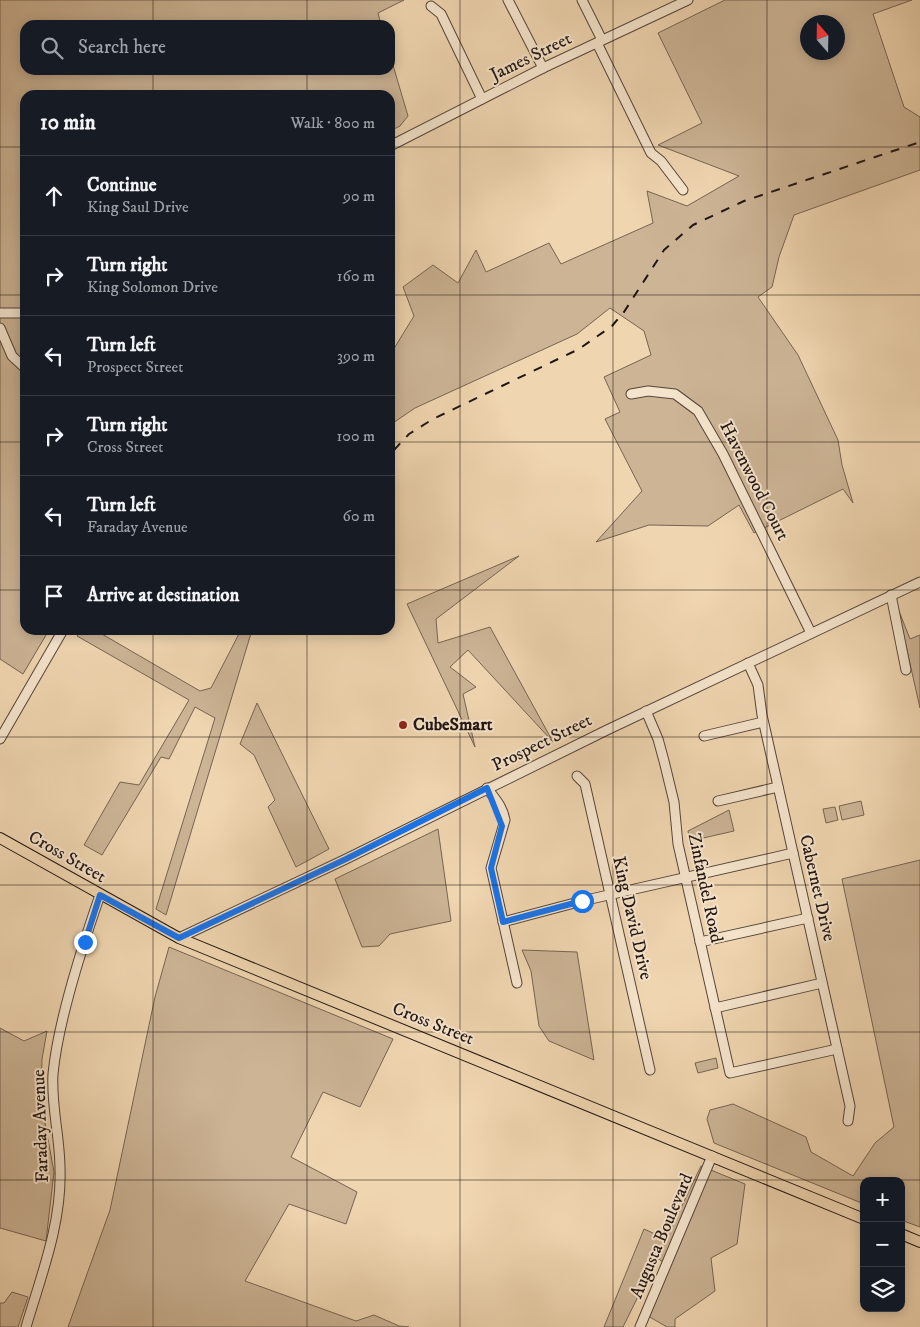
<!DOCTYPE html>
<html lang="en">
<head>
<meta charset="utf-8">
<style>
	body { margin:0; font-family:"IM FELL DW Pica",serif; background:#242831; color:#f1f3f6 }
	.controls { position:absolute; right:15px; bottom:15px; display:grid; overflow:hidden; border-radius:10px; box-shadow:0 2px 12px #0003 }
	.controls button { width:45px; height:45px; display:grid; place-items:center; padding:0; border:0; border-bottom:1px solid #363941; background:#171b24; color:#f1f3f6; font:25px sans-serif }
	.compass { position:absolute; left:800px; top:15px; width:45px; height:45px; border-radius:50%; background:#171b24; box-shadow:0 2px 12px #0003; rotate:340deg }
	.stop { position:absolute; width:15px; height:15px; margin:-11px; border:4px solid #1a73e8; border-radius:50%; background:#fff }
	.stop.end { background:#1a73e8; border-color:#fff; box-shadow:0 1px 5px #0008 }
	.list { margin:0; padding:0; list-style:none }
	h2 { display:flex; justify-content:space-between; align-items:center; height:65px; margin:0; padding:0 20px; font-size:21px }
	h2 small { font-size:16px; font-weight:400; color:#9ea1a6 }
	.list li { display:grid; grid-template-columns:32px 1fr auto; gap:15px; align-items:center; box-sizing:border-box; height:80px; padding:0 20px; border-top:1px solid #363941 }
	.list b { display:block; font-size:19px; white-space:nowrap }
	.list p { margin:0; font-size:16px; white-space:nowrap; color:#9ea1a6 }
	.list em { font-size:16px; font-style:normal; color:#9ea1a6 }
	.icon { flex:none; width:28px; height:28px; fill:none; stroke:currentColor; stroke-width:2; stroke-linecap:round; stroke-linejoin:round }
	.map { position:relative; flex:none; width:920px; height:1327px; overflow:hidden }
	.search { position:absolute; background:#171b24; box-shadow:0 2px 12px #0003; left:20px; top:20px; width:375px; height:55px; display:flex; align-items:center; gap:12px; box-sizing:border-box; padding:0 18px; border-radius:15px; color:#9ea1a6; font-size:19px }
	.panel { position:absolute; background:#171b24; box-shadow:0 2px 12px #0003; left:20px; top:90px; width:375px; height:545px; border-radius:15px }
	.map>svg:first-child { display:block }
	.green { fill:#ccb495; stroke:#766453; fill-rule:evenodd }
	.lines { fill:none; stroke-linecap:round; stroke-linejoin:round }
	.minor-casing { stroke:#544539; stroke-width:11 }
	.major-casing { stroke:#211511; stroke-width:12 }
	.minor { stroke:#f5e4cc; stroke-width:9 }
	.major { stroke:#efd5b0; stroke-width:10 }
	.rail { stroke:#211511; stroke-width:2; stroke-dasharray:9 9; stroke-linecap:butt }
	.route { stroke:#1a73e8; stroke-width:6 }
	.grid { fill:none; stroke:#211511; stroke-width:1; stroke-opacity:0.55 }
	.poi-dot { fill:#8f2418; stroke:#f5e4cc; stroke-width:2 }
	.labels { text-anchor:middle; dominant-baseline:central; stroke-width:4; stroke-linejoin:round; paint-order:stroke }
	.street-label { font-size:18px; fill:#211511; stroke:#f5e4cc }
	.poi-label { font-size:18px; font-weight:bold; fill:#211511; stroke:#f5e4cc; text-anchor:start }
</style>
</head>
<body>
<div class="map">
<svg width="920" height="1327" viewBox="0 0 920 1327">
	<rect width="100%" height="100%" fill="#efd5b0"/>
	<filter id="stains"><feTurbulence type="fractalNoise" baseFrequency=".004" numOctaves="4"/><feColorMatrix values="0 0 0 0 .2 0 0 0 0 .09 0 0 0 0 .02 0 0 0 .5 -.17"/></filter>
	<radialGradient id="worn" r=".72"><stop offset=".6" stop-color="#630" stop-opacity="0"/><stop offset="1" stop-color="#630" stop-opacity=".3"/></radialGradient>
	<g class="green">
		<polygon points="0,0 404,0 378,13 381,25 25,25 25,70 390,70 390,55 408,116 400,126 390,131 390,95 25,95 25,630 49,630 23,674 0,659"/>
		<path d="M 725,0 L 912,0 L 873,14 L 904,107 L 920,117 L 920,170 L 794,215 L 779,257 L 772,287 L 758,297 L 798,355 L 838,440 L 842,465 L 853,503 L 843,489 L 754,533 L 739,505 L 708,526 L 649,525 L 596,542 L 642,491 L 605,419 L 620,412 L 604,377 L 651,355 L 644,331 L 610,308 L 577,334 L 415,408 L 390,425 L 390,355 L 414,316 L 403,287 L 433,265 L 458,283 L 476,250 L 486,272 L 549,243 L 561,264 L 653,223 L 647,191 L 687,206 L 739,176 L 658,145 L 702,123 L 658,33 ZM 808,22 L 838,22 L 838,52 L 808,52 Z"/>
		<polygon points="519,556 436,619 438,643 490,627 553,742 468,650 450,667 476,687 463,694 475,747 407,604"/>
		<polygon points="897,606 910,639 920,635 920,708"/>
		<polygon points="80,630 95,630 200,691 211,688 241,630 252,630 166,915 156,909 215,718 195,707 169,759 161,757 102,855 84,845 120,782 139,785 189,700 77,636"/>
		<polygon points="257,703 329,849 296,867 268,807 275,800 254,755 240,744"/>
		<polygon points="861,801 864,815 842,820 839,806"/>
		<polygon points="835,807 838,820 826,823 823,809"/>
		<polygon points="729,810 734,831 690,841 688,831"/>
		<polygon points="438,829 451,921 390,934 379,946 362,947 335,879"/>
		<polygon points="920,860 920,1227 901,1220 901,1181 864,1181 864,1204 714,1143 707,1119 710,1110 733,1104 806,1137 811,1152 853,1176 875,1143 894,1127 842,879"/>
		<polygon points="169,947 393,1039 360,1107 323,1092 291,1157 357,1192 346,1224 289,1204 245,1281 356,1321 374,1315 399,1326 409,1327 68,1327 110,1210 155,997"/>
		<polygon points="522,950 577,952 594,1060 549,1041 539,1026 531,971"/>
		<polygon points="0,1028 24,1041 47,1031 42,1059 41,1101 54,1172 46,1241 0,1228"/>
		<polygon points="716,1058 718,1068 698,1073 695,1063"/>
		<polygon points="701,1166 745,1184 737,1244 711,1258 715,1291 675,1319 675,1327 667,1327 648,1316 668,1265 657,1258 623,1327 604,1327 644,1229 666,1239"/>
		<polygon points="12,1292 28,1297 18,1327 0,1327 0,1303 4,1303"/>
	</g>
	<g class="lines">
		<g class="minor-casing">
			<g id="minor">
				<polyline points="508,0 543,68"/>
				<polyline points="582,0 602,40"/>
				<polyline points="431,6 441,14 482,99"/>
				<polyline points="597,43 651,153 661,161 683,190"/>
				<polyline points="390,146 543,68 688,0"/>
				<polyline points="0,313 25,313"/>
				<polyline points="0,328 12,356 25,368"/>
				<polyline points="631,394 648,391 675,394 698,411 723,454 811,633"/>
				<polyline points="891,595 906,670"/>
				<polyline points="748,663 758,685 762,715 850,1106 848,1121"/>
				<polyline points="646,711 658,739 664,761 674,802 678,844 730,1073 837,1049"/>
				<polyline points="704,736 763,722"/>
				<polyline points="0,739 63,630"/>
				<polyline points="577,776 585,784 650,1070"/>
				<path d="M 487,788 C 495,799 502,805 505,820 L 491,868 L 517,983"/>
				<polyline points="718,801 778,787"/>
				<polyline points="503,922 582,901 793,853"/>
				<polyline points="179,938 346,859 607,730 920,582"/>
				<polyline points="700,942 808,918"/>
				<polyline points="715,1008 822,983"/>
				<path d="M 26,1327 C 41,1276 62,1223 60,1169 C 60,1137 51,1106 53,1074 C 58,1020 82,947 100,895"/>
				<polyline points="640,1327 712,1156"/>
			</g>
		</g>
		<g class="major-casing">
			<g id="major">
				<polyline points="0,838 179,938 864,1219"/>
				<polyline points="901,1234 920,1242"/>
			</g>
		</g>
		<use href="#minor" class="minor"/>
		<use href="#major" class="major"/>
		<polyline class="rail" points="394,450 409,434 433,419 579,349 612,326 624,312 664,250 693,225 744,201 920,142"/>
	</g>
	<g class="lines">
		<polyline class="route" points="85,942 100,895 179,938 346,859 487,788 502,826 491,868 503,922 582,901"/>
	</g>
	<path class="grid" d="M 153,0 L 153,25M 307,0 L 307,25M 460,0 L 460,1327M 613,0 L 613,1327M 767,0 L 767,1327M 153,70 L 153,95M 307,70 L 307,95M 0,147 L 25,147M 390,147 L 920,147M 0,295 L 25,295M 390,295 L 920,295M 0,442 L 25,442M 390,442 L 920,442M 0,590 L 25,590M 390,590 L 920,590M 153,630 L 153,1327M 307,630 L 307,1327M 0,737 L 920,737M 0,885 L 920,885M 0,1032 L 920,1032M 0,1180 L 920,1180"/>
	<circle class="poi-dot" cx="403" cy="725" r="5"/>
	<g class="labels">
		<g class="street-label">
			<text transform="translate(531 57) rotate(-26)">James Street</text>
			<text transform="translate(754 481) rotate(63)">Havenwood Court</text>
			<text transform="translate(542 743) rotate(-26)">Prospect Street</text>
			<text transform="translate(67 857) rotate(30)">Cross Street</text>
			<text transform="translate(705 888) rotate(78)">Zinfandel Road</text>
			<text transform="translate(817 888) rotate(77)">Cabernet Drive</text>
			<text transform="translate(632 918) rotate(77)">King David Drive</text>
			<text transform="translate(433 1024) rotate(22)">Cross Street</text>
			<text transform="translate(41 1126) rotate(-92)">Faraday Avenue</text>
			<text transform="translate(662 1236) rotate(-67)">Augusta Boulevard</text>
		</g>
		<g class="poi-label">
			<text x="413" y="725">CubeSmart</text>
		</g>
	</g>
	<rect width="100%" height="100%" filter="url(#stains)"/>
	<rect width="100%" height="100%" fill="url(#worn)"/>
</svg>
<div class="controls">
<button>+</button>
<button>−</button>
<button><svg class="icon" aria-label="layers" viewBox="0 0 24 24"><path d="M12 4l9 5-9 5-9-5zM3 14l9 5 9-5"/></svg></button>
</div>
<svg class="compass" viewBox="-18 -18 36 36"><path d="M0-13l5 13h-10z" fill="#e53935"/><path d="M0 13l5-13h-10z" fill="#9ea1a6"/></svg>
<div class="stop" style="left:582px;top:901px"></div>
<div class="stop end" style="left:85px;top:942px"></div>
<div class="search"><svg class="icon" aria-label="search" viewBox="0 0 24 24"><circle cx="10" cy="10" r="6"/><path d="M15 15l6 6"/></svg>Search here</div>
<section class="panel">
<h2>10 min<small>Walk · 800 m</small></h2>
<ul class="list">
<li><svg class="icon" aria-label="ahead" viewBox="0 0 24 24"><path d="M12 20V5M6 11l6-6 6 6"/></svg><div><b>Continue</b><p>King Saul Drive</p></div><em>90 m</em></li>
<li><svg class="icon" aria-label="right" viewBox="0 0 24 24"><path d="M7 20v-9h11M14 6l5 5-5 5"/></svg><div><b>Turn right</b><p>King Solomon Drive</p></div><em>160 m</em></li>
<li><svg class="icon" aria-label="left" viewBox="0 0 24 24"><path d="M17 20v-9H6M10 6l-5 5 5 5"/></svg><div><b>Turn left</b><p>Prospect Street</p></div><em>390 m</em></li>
<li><svg class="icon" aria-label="right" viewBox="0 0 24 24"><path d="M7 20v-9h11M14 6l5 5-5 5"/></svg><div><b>Turn right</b><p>Cross Street</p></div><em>100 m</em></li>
<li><svg class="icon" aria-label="left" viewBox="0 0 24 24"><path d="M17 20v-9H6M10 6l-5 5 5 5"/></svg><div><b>Turn left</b><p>Faraday Avenue</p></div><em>60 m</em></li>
<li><svg class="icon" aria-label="arrive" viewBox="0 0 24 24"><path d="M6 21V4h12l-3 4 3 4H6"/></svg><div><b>Arrive at destination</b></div></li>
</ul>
</section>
</div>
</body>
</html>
